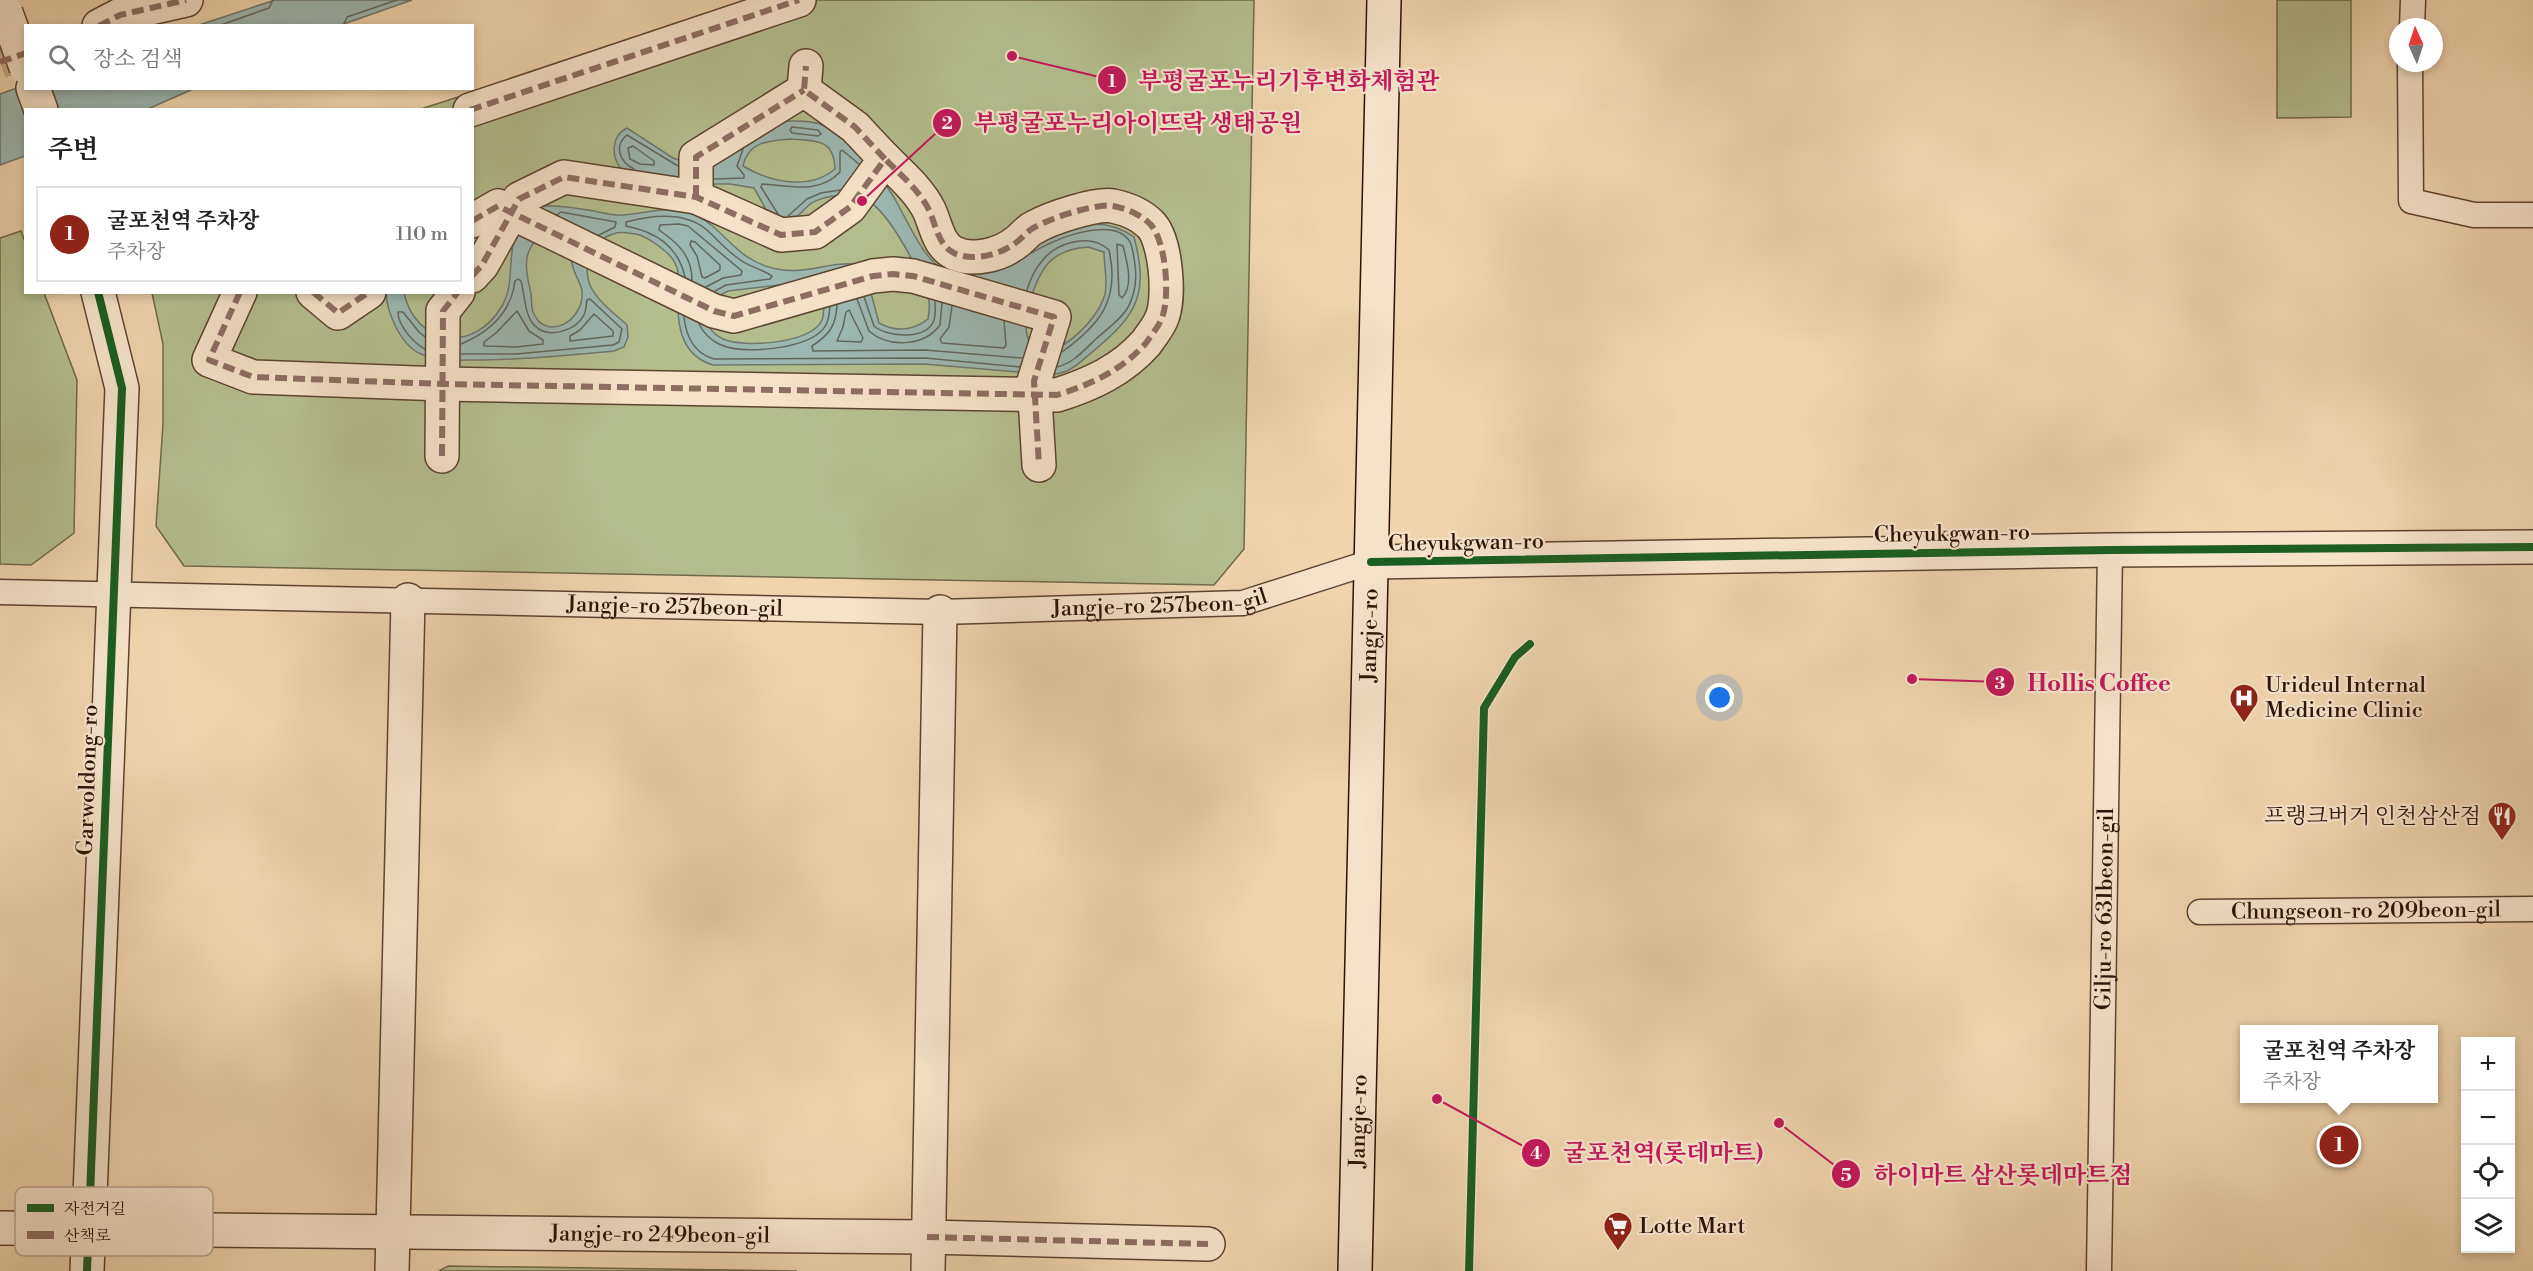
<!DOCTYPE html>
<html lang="ko">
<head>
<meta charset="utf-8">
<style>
	body { margin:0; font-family:"Libre Bodoni","Noto Serif KR",serif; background:#f2f2f2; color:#222 }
	.controls { position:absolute; right:18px; bottom:18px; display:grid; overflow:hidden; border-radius:0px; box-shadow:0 3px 9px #0003 }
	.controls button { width:54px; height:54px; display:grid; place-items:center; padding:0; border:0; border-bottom:2px solid #e0e0e0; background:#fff; color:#222; font:30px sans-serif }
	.compass { position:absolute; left:2389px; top:18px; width:54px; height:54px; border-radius:50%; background:#fff; box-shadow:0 3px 9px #0003; rotate:357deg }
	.you { position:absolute; left:1720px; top:698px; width:21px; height:21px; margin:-15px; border:4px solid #fff; border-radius:50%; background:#1a73e8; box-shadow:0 0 0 9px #1a73e833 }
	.badge { display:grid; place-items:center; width:39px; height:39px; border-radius:50%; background:#8f2418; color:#fff; font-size:20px; font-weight:700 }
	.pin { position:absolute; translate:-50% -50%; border:3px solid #fff; box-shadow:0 2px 6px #0006 }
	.popup { position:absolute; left:2240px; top:1025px; width:198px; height:78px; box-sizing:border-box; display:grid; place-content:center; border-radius:0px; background:#fff; filter:drop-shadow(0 2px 4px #0005); font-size:20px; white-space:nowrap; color:#767676 }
	.popup b { font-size:22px; color:#222 }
	.popup::after { content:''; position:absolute; left:50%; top:100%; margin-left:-12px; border:12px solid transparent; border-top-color:#fff }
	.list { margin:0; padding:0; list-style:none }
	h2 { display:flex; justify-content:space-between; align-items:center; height:78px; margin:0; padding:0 24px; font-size:26px }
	h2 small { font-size:20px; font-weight:400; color:#767676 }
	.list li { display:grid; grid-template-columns:39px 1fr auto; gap:18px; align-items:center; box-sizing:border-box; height:96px; margin:0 12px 12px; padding:0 12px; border:2px solid #e0e0e0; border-radius:0px }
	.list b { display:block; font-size:22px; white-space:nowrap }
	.list p { margin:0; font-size:20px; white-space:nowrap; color:#767676 }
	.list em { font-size:20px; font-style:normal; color:#767676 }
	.icon { flex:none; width:33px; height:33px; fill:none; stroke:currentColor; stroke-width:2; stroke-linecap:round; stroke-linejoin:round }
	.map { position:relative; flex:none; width:2533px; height:1271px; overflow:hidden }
	.search { position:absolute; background:#fff; box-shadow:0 3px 9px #0003; left:24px; top:24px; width:450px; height:66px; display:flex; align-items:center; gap:15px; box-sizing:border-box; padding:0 21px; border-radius:0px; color:#767676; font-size:22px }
	.panel { position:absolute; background:#fff; box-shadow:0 3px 9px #0003; left:24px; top:108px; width:450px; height:186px; border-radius:0px }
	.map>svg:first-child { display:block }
	.green { fill:#b4be8d; stroke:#70694a; stroke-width:1.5 }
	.water { fill:#9cb7b2; stroke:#6f766d; stroke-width:1.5; fill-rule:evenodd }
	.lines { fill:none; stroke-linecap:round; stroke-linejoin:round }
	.shore { stroke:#64665c; stroke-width:1.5 }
	.pedestrian-tunnel { stroke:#c8ae8b; stroke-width:33; stroke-dasharray:33 16; stroke-linecap:butt }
	.service-casing { stroke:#5c4430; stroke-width:27 }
	.pedestrian-casing { stroke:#5c4430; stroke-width:36 }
	.minor-casing { stroke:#5c4430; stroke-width:36 }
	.tertiary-casing { stroke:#5c4430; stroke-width:36 }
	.secondary-casing { stroke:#2b1406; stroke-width:36 }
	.service { stroke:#f5e3c9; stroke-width:24 }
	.pedestrian { stroke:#f5e3c9; stroke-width:33 }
	.minor { stroke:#f5e3c9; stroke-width:33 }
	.tertiary { stroke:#f5e3c9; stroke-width:33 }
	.secondary { stroke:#f5e3c9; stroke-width:33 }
	.minor-bridge-casing { stroke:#5c4430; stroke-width:36; stroke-linecap:butt }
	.minor-bridge { stroke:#f5e3c9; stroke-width:33 }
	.quiet { stroke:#8d6e63; stroke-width:6; stroke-dasharray:12 6; stroke-linecap:butt }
	.cycleway-casing { stroke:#f5e3c9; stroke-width:11 }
	.cycleway { stroke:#1b5e20; stroke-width:8 }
	.labels { text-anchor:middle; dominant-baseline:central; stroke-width:4.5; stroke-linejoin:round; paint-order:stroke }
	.street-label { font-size:22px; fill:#2b1406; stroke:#f5e3c9 }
	.poi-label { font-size:22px; fill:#2b1406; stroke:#f5e3c9; text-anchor:start }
	.key { fill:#f5e3c9; stroke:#b8a58e; stroke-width:1.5 }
	.key-label { font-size:16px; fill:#2b1406 }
	.leader { fill:none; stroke:#c2185b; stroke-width:2 }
	.callout-dot { fill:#c2185b; stroke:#f5e3c9; stroke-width:2 }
	.mark-label { font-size:18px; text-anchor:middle; font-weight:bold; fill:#fff }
	.callout-label { font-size:24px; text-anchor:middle; font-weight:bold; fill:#c2185b; stroke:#f5e3c9; stroke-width:4.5; stroke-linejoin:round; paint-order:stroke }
</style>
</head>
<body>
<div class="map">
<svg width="2533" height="1271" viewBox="0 0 2533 1271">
	<rect width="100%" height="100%" fill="#efd4ac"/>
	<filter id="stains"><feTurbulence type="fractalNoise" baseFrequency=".00333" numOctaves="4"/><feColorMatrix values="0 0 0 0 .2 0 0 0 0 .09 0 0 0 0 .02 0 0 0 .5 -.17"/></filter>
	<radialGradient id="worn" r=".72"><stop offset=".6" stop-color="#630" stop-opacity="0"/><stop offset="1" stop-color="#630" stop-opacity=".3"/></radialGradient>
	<g class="green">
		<polygon points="759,0 1254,0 1244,549 1214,585 184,566 156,526 163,424 163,344 152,293 472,292 472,110 421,109"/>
		<polygon points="2277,0 2351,0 2351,117 2277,118"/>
		<polygon points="21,231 25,242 26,292 44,293 77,380 74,533 31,565 0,564 0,238"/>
		<polygon points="448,1266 797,1271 439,1271"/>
	</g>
	<g class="water">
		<polygon points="275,0 412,0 341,25 199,25"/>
		<polygon points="25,85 26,88 193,89 148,109 26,110 25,156 0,165 0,94"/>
		<path d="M 784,121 C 796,121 809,120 820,124 C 842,132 885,180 896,201 C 908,222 923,259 945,271 C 1000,299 1061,187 1134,237 C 1153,307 1127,322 1077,365 L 1067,371 L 1053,375 L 924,364 L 713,365 C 683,356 677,329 678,299 C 678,288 681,274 675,263 C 672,256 666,252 660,247 C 652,241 645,236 636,234 C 628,233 621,231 613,234 C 593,240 582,266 590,285 C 597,301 615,314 627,325 L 628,337 L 624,347 L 614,351 C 568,355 523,360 476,360 C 458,360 438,362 421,354 C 401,346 387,313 386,293 L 404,293 C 416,346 474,354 502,306 C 515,284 507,257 516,234 C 519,224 532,214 540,206 C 558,205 576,208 594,211 C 604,213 612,216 622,215 C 644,214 673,204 694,214 C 727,230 735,261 777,269 C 804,275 828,262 854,264 L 867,278 L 879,323 C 895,332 913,331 928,319 C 929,313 930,307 929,301 C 922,275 890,211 865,199 C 860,196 849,195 843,195 C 831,196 816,198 808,206 C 800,213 797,219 786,223 L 768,213 L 754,188 L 730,184 L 689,184 L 621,169 C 611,156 611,136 627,128 L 673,158 L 687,163 ZM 789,139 C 815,141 834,138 835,169 C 809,191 770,182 743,166 C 748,142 767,141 789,139 ZM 551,221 C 556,230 563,239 568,248 C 571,255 571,263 574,270 C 576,277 581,284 582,291 C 585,321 545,343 533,312 C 531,307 532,300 531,294 C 522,254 525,252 551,221 ZM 1088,247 L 1104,252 C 1104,266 1108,281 1105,294 C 1100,314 1077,338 1059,347 C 1053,350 1043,349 1036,350 C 1033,346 1029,342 1028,338 C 1021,321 1035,280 1046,266 C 1056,253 1073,248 1088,247 ZM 779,285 L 802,287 L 824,306 C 823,310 824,316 822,320 C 812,344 743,348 723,339 C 714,335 708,327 704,319 L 711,300 L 728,291 Z"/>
	</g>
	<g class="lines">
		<g class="shore">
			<polyline points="218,26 269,8 273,0"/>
			<polyline points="343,26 347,17 397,0"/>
			<polygon points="792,127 818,130 821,134 818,136 792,133 790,130"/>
			<polygon points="633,146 654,161 654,165 640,164 630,159 628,148"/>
			<path d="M 634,169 C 620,162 613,146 627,135 L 678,166"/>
			<polyline points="714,179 744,178 744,175 737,166 743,149"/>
			<path d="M 778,214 L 761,187 L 762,184 C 788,185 819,195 840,172 L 840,152 L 842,150 L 859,164"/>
			<polyline points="557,215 561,212 616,222 615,227 599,235"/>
			<polyline points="788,216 807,199 821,193 840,190"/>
			<polygon points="691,241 695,242 720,265 720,270 705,278 702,277 697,256 690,245"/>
			<path d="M 1117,244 L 1123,246 C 1127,262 1134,285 1122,298 L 1119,295 Z"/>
			<path d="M 1032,253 C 1051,240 1114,214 1130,242 C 1133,248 1134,258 1135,265 C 1137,280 1135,295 1127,309 C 1120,320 1107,329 1097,338 C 1085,349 1074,363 1057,367"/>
			<path d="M 685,277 C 678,246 656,232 626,226 L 626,222 C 652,215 685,211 707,230 C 718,240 727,251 739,259 C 749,267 762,269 772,276 L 770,279 L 726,285 L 715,291"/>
			<path d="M 692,280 C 692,256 678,243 659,230 L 660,225 L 679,224 L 688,226 L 742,271 L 741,275 L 723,278 L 706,287"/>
			<path d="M 1027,290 C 1030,280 1035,269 1042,261 C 1056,243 1090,232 1109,250 C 1120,299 1101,324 1062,352"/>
			<path d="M 864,297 L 874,326 C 887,337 927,341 934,320 C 936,315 935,307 935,301"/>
			<path d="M 857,299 L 869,331 C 888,348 924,347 940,325 L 942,303"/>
			<path d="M 837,305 C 836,326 829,335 812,346 L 813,351 L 925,350 L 1022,358"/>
			<polyline points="952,306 949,327 940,339 942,343 1004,348 1006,345 1004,321"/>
			<polygon points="849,310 863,338 861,342 837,341 843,327 846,312"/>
			<polygon points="517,311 529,331 543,340 543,344 516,347 484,346 484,342 496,333"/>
			<polygon points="594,314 613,331 613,336 570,341 570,336 580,330"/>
			<path d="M 684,317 C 686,337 694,353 714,359 L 925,358 L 1020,367"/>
			<path d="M 699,324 C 703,332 711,340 719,344 C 741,355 800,349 819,333 C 828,326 829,317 830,307"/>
			<path d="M 425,349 C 413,343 398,325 398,312 L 403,312 L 419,332 L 425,337"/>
			<path d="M 461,354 L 516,354 L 613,345 L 619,342 L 622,329 L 590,299 L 587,300 C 586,305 586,311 584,315 C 576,331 548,339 535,326 C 524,315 525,295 521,281 L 518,279 L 515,281 C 511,313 490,332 461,344"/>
		</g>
		<polyline class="pedestrian-tunnel" points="0,62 26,53"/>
		<g class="service-casing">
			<g id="service">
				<polyline points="2412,27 2413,0"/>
				<polyline points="2410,63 2411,201 2474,215 2533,215"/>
				<path id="s1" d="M 0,592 L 940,612 L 1243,603 L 1371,562"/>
				<path id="s2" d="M 2200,912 L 2533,909"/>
				<path id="s3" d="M 2099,1271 L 2110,550"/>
			</g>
		</g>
		<g class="pedestrian-casing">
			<g id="pedestrian">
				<polyline points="99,26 120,15 186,0"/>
				<polyline points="470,110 799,0"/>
				<polyline points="696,197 696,157 804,90"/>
				<polyline points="472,221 498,206 714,311 734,316 873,276 893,274 913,276 1054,317 1034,381 1039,465"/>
				<polyline points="472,276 482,265 519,199 564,177 696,197 781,235 815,232 850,207 885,159 855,127 804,90 806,66"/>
				<path d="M 240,292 L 209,360 L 253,377 L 443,384 L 1057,395 C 1092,384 1122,370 1146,343 C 1151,336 1158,327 1161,320 C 1171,300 1166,239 1150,224 C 1140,214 1127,209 1113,206 C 1096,203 1051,218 1035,227 C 1028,230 1023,237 1018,241 C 1001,255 973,262 954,253 C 938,245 936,225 929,210 C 919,190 900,174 885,159"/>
				<polyline points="313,292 338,313 369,292"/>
				<polyline points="442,456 443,311 458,292"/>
				<polyline points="927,1237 1208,1244"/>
			</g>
		</g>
		<g class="minor-casing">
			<g id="minor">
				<polyline points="33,88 41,110"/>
				<path id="s4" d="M 0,1228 L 927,1237"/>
				<polyline points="87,1271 122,388 98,292"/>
				<polyline points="392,1271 408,600"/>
				<polyline points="928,1271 940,612"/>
			</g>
		</g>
		<g class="tertiary-casing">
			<polyline id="tertiary" points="1371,562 2110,550 2533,547"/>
		</g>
		<g class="secondary-casing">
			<g id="secondary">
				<path id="s5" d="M 1355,1271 L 1384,0"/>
			</g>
		</g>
		<use href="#service" class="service"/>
		<use href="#pedestrian" class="pedestrian"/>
		<use href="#minor" class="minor"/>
		<use href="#tertiary" class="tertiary"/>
		<use href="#secondary" class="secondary"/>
		<g class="minor-bridge-casing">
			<polyline id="minor-bridge" points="6,13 26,67"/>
		</g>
		<use href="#minor-bridge" class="minor-bridge"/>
		<g class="quiet">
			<polyline points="99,26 120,15 186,0"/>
			<polyline points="0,62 26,53"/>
			<polyline points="470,110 799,0"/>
			<polyline points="696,197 696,157 804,90"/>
			<polyline points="472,221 498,206 714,311 734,316 873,276 893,274 913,276 1054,317 1034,381 1039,465"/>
			<polyline points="472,276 482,265 519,199 564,177 696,197 781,235 815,232 850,207 885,159 855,127 804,90 806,66"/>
			<path d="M 240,292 L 209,360 L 253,377 L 443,384 L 1057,395 C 1092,384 1122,370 1146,343 C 1151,336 1158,327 1161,320 C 1171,300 1166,239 1150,224 C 1140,214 1127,209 1113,206 C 1096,203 1051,218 1035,227 C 1028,230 1023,237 1018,241 C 1001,255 973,262 954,253 C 938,245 936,225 929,210 C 919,190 900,174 885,159"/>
			<polyline points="313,292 338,313 369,292"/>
			<polyline points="442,456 443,311 458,292"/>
			<polyline points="927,1237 1208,1244"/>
		</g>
		<g class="cycleway-casing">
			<g id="cycleway">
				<polyline points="1371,562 2110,550 2533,547"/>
				<polyline points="87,1271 122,388 98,292"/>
				<polyline points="1469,1271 1484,708 1515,657 1530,644"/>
			</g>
		</g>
		<use href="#cycleway" class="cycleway"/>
	</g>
	<defs>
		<g id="hospital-pin" transform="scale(1.5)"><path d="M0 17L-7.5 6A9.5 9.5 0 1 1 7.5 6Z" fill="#8f2418" stroke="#f5e3c9"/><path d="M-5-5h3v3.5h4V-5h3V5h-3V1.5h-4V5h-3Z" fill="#fff"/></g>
		<g id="restaurant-pin" transform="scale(1.5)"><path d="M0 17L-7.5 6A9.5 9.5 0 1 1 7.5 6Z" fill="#8f2418" stroke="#f5e3c9"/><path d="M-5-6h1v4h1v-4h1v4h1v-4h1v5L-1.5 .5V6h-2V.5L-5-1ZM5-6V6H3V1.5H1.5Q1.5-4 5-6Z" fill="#fff"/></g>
		<g id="supermarket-pin" transform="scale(1.5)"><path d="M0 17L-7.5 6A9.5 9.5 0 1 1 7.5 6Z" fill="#8f2418" stroke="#f5e3c9"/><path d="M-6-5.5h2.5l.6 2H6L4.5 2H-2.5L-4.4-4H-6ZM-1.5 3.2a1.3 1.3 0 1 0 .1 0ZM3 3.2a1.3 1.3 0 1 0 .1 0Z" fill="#fff"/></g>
	</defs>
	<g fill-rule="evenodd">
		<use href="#hospital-pin" x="2244" y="698"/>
		<use href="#restaurant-pin" x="2502" y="816"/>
		<use href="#supermarket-pin" x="1618" y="1226"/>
	</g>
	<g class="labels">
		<g class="street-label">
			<text transform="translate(1952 534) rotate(-1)">Cheyukgwan-ro</text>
			<text transform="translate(1466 543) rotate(-1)">Cheyukgwan-ro</text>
			<text stroke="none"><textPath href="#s1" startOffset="1160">Jangje-ro 257beon-gil</textPath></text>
			<text stroke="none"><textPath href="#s1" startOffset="675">Jangje-ro 257beon-gil</textPath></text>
			<text stroke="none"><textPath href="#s5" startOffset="636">Jangje-ro</textPath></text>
			<text transform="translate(88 780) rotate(-88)">Garwoldong-ro</text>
			<text stroke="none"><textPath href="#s3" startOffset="362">Gilju-ro 631beon-gil</textPath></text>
			<text stroke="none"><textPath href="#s2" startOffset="166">Chungseon-ro 209beon-gil</textPath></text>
			<text stroke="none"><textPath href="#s5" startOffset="150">Jangje-ro</textPath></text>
			<text stroke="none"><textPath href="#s4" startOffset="660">Jangje-ro 249beon-gil</textPath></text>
		</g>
		<g class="poi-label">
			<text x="2265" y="685">Urideul Internal<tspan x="2265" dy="25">Medicine Clinic</tspan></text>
			<text x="2481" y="816" text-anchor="end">프랭크버거 인천삼산점</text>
			<text x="1639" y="1226">Lotte Mart</text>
		</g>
	</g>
	<rect x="15" y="1187" width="198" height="69" rx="9" class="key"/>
	<rect x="27" y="1204" width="27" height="8" fill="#1b5e20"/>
	<rect x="27" y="1231" width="27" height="8" fill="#8d6e63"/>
	<g class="key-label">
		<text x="64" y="1214">자전거길</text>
		<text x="64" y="1241">산책로</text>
	</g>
	<path class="leader" d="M1012 56L1112 80M862 201L947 123M1912 679L2000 682M1437 1099L1536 1153M1779 1123L1846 1174"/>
	<g class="callout-dot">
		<circle cx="1012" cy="56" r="6"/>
		<circle cx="862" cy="201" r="6"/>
		<circle cx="1912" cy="679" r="6"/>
		<circle cx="1437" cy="1099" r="6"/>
		<circle cx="1779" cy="1123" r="6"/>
		<circle cx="1112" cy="80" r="15"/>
		<circle cx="947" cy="123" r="15"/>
		<circle cx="2000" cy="682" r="15"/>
		<circle cx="1536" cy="1153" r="15"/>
		<circle cx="1846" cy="1174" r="15"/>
	</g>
	<g class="mark-label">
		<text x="1112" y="87">1</text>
		<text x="947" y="129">2</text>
		<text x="2000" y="689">3</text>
		<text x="1536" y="1159">4</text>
		<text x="1846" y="1181">5</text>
	</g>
	<g class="callout-label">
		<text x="1289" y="89">부평굴포누리기후변화체험관</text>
		<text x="1138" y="131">부평굴포누리아이뜨락 생태공원</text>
		<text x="2099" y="691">Hollis Coffee</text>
		<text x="1663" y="1161">굴포천역(롯데마트)</text>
		<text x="2003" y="1183">하이마트 삼산롯데마트점</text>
	</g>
	<rect width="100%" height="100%" filter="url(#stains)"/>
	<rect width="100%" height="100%" fill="url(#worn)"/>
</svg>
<div class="controls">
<button>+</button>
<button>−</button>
<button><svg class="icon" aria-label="locate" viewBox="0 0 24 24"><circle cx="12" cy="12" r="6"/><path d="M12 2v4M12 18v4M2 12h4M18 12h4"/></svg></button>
<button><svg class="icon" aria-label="layers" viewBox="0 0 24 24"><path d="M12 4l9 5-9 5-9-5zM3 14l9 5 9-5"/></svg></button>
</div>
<svg class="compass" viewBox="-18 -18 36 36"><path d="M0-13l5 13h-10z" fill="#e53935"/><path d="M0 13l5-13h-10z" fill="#767676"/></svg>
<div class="you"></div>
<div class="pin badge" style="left:2339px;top:1145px">1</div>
<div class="popup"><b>굴포천역 주차장</b>주차장</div>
<div class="search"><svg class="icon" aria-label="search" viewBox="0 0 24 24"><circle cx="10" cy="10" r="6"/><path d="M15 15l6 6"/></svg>장소 검색</div>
<section class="panel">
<h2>주변<small></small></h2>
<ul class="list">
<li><span class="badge">1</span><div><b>굴포천역 주차장</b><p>주차장</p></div><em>110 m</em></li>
</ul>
</section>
</div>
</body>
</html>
